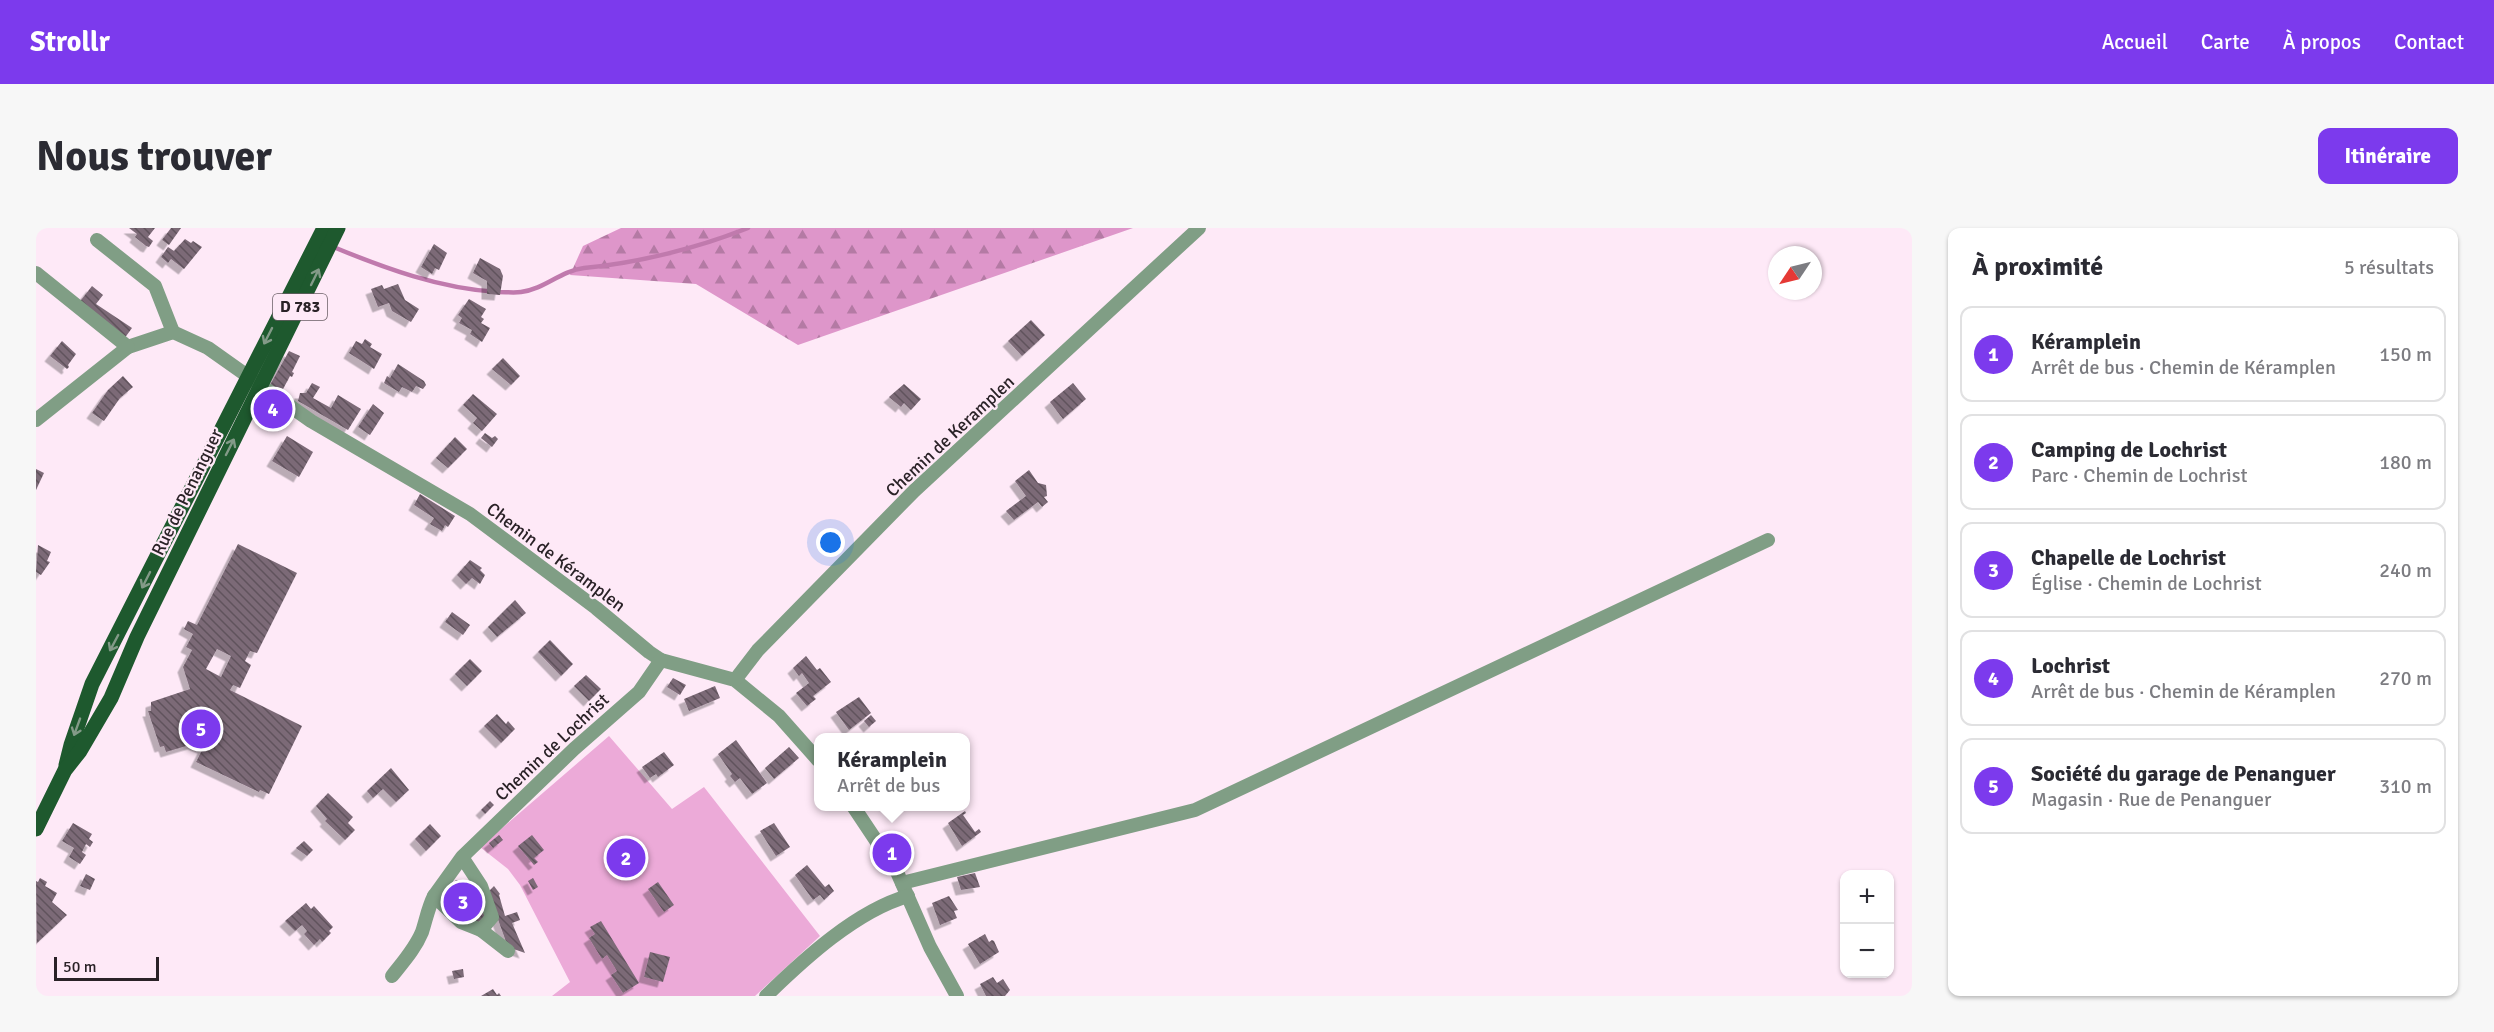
<!DOCTYPE html>
<html lang="fr">
<head>
<meta charset="utf-8">
<style>
	body { margin:0; font-family:Signika,sans-serif; background:#f7f7f7; color:#2b2b33 }
	.controls { position:absolute; right:18px; bottom:18px; display:grid; overflow:hidden; border-radius:12px; box-shadow:0 2px 4px #0004 }
	.controls button { width:54px; height:54px; display:grid; place-items:center; padding:0; border:0; border-bottom:2px solid #e1e1e2; background:#fff; color:#2b2b33; font:30px sans-serif }
	.compass { position:absolute; left:1732px; top:18px; width:54px; height:54px; border-radius:50%; background:#fff; box-shadow:0 2px 4px #0004; rotate:235deg }
	.scale { position:absolute; left:18px; bottom:15px; width:105px; box-sizing:border-box; padding-left:6px; border:3px solid #2a2227; border-top:0; font-size:16px; line-height:21px; white-space:nowrap; color:#2a2227; -webkit-text-stroke:4px #fee9f7; paint-order:stroke }
	.you { position:absolute; left:795px; top:315px; width:21px; height:21px; margin:-15px; border:4px solid #fff; border-radius:50%; background:#1a73e8; box-shadow:0 0 0 9px #1a73e833 }
	.badge { display:grid; place-items:center; width:39px; height:39px; border-radius:50%; background:#7c3aed; color:#fff; font-size:20px; font-weight:700 }
	.pin { position:absolute; translate:-50% -50%; border:3px solid #fff; box-shadow:0 2px 6px #0006 }
	.popup { position:absolute; left:778px; top:505px; width:156px; height:78px; box-sizing:border-box; display:grid; place-content:center; border-radius:12px; background:#fff; filter:drop-shadow(0 2px 4px #0005); font-size:20px; white-space:nowrap; color:#7c7c81 }
	.popup b { font-size:22px; color:#2b2b33 }
	.popup::after { content:''; position:absolute; left:50%; top:100%; margin-left:-12px; border:12px solid transparent; border-top-color:#fff }
	.list { margin:0; padding:0; list-style:none }
	h2 { display:flex; justify-content:space-between; align-items:center; height:78px; margin:0; padding:0 24px; font-size:26px }
	h2 small { font-size:20px; font-weight:400; color:#7c7c81 }
	.list li { display:grid; grid-template-columns:39px 1fr auto; gap:18px; align-items:center; box-sizing:border-box; height:96px; margin:0 12px 12px; padding:0 12px; border:2px solid #e1e1e2; border-radius:12px }
	.list b { display:block; font-size:22px; white-space:nowrap }
	.list p { margin:0; font-size:20px; white-space:nowrap; color:#7c7c81 }
	.list em { font-size:20px; font-style:normal; color:#7c7c81 }
	.map { position:relative; flex:none; width:1876px; height:768px; overflow:hidden; border-radius:12px }
	header { display:flex; align-items:center; gap:36px; box-sizing:border-box; height:84px; padding:0 30px; background:#7c3aed; color:#fff }
	header strong { font-size:28px }
	nav { display:flex; gap:33px; margin-inline-start:auto; font-size:21px }
	.intro { display:flex; align-items:center; justify-content:space-between; box-sizing:border-box; height:144px; padding:0 36px }
	h1 { margin:0; font-size:42px }
	.button { padding:15px 27px; border-radius:12px; background:#7c3aed; color:#fff; font-size:21px; font-weight:700 }
	main { display:flex; gap:36px; padding:0 36px }
	aside { flex:1; background:#fff; border-radius:12px; box-shadow:0 2px 4px #0004 }
	.map>svg:first-child { display:block }
	.green { fill:#ecaad8 }
	.forest { fill:url(#forest-firs) }
	.lines { fill:none; stroke-linecap:round; stroke-linejoin:round }
	.stream { stroke:#c07aad; stroke-width:4.5 }
	.building { fill:url(#building-back-hatch); fill-rule:evenodd; filter:url(#shadow) }
	.street { stroke:#809e85; stroke-width:14 }
	.primary { stroke:#1e592e; stroke-width:15 }
	.oneway { stroke:#839a88 }
	.labels { text-anchor:middle; dominant-baseline:central; stroke-width:4.5; stroke-linejoin:round; paint-order:stroke }
	.shield { fill:#fee9f7; stroke:#6a5e65; stroke-width:1.5 }
	.shield-label { font-size:16px; font-weight:bold; fill:#2a2227 }
	.street-label { font-size:18px; fill:#2a2227; stroke:#fee9f7 }
</style>
</head>
<body>
<header>
<strong>Strollr</strong>
<nav><a>Accueil</a><a>Carte</a><a>À propos</a><a>Contact</a></nav>
</header>
<div class="intro"><h1>Nous trouver</h1><a class="button">Itinéraire</a></div>
<main>
<div class="map">
<svg width="1876" height="768" viewBox="0 0 1876 768">
	<defs>
		<pattern id="forest-firs" width="22" height="20" patternUnits="userSpaceOnUse" patternTransform="scale(1.5)"><rect width="22" height="20" fill="#de96ca"/><path d="M5 1l3.5 6h-7zM16 11l3.5 6h-7z" fill="#b47aa4"/></pattern>
		<pattern id="building-back-hatch" width="6" height="6" patternUnits="userSpaceOnUse" patternTransform="scale(1.5)"><rect width="6" height="6" fill="#7c6a77"/><path d="M-1 5l2 2M0 0l6 6M5-1l2 2" fill="none" stroke="#60525c"/></pattern>
		<filter id="shadow"><feDropShadow dx="-5.5" dy="5.5" stdDeviation="0" flood-color="#0004"/></filter>
	</defs>
	<rect width="100%" height="100%" fill="#fee9f7"/>
	<polygon class="green" points="573,508 636,581 668,559 784,708 719,768 516,768 534,754 484,657 472,641 444,619"/>
	<polygon class="forest" points="585,0 1097,0 762,117 660,56 534,47 547,18"/>
	<g class="lines">
		<path class="stream" d="M 295,18 C 348,40 405,61 462,64 C 470,64 478,65 485,64 C 509,61 524,43 548,40 C 602,35 662,20 712,0"/>
	</g>
	<g class="building">
		<polygon points="93,0 119,0 112,9 117,13 113,19 110,18 99,9 101,6"/>
		<polygon points="135,0 145,0 133,17 126,12"/>
		<polygon points="149,11 155,15 157,13 166,19 148,41 135,31 132,35 125,29 132,19 138,23"/>
		<polygon points="398,16 411,25 403,42 399,40 396,46 385,39"/>
		<polygon points="444,30 464,41 467,48 464,67 451,66 451,53 437,45"/>
		<polygon points="362,56 369,72 383,81 375,94 356,83 353,75 342,79 335,61 346,57 348,61"/>
		<polygon points="56,58 67,67 60,76 96,100 88,111 42,76"/>
		<polygon points="433,71 450,81 445,89 448,91 445,95 454,100 446,114 434,106 436,102 423,95 426,90 422,87"/>
		<polygon points="995,92 1009,107 986,128 972,113"/>
		<polygon points="329,111 336,116 334,119 346,126 338,141 313,125 320,113 326,116"/>
		<polygon points="26,113 40,126 32,137 33,139 31,141 14,128"/>
		<polygon points="253,123 264,128 256,144 258,145 256,149 254,148 246,163 234,157"/>
		<polygon points="467,130 484,148 475,157 456,141"/>
		<polygon points="362,136 388,153 390,157 387,161 380,158 376,164 366,159 363,164 348,155 351,148 354,150"/>
		<polygon points="87,148 97,159 84,170 68,193 56,185 72,162"/>
		<polygon points="276,155 284,159 277,170 295,180 302,167 325,181 312,202 262,173 264,165 270,165"/>
		<polygon points="1037,155 1050,171 1027,191 1014,174"/>
		<polygon points="868,156 885,171 875,182 868,175 865,179 853,169"/>
		<polygon points="437,166 461,186 446,203 437,195 441,190 427,177"/>
		<polygon points="337,176 348,185 334,207 322,199"/>
		<polygon points="449,205 456,210 459,208 462,211 456,219 445,210"/>
		<polygon points="251,208 277,224 263,249 236,233"/>
		<polygon points="419,209 431,221 412,240 400,230"/>
		<polygon points="0,241 8,245 0,262"/>
		<polygon points="993,242 1002,255 1010,257 1011,268 1008,269 1012,274 1006,279 1002,274 978,292 970,283 990,268 979,253"/>
		<polygon points="384,266 419,288 412,299 409,297 406,303 394,296 398,290 378,277"/>
		<path d="M 202,316 L 261,345 L 221,425 L 214,423 L 209,433 L 215,437 L 204,460 L 197,457 L 194,462 L 266,498 L 233,566 L 224,562 L 223,564 L 160,534 L 167,520 L 157,516 L 130,524 L 128,518 L 124,519 L 112,483 L 115,483 L 115,474 L 154,461 L 147,439 L 156,422 L 150,419 L 157,406 L 148,401 L 152,393 L 161,397 ZM 181,421 L 195,428 L 185,449 L 170,441 Z"/>
		<polygon points="2,317 15,324 11,333 14,334 5,347 0,344"/>
		<polygon points="434,332 446,340 444,342 449,347 444,356 436,350 430,356 421,347"/>
		<polygon points="479,372 490,385 461,409 452,399"/>
		<polygon points="416,384 434,397 427,407 409,394"/>
		<polygon points="514,412 537,436 525,448 502,424"/>
		<polygon points="770,428 781,442 784,440 795,454 777,468 780,471 771,478 760,465 773,455 766,445 763,448 757,440"/>
		<polygon points="434,431 446,443 431,458 419,446"/>
		<polygon points="550,447 565,461 553,473 538,458"/>
		<polygon points="637,450 650,457 644,467 631,459"/>
		<polygon points="679,458 684,470 653,483 648,471"/>
		<polygon points="823,469 835,485 813,502 800,484"/>
		<polygon points="461,486 470,496 472,493 479,501 465,515 448,498"/>
		<polygon points="835,487 840,493 833,499 828,493"/>
		<polygon points="700,512 731,555 716,566 704,550 699,554 694,548 696,546 682,526"/>
		<polygon points="753,519 763,530 738,551 729,540"/>
		<polygon points="628,524 638,537 622,549 620,546 614,550 606,539"/>
		<polygon points="355,540 373,562 360,574 347,561 337,570 331,563"/>
		<polygon points="292,565 317,589 312,595 319,602 309,612 289,593 291,591 280,578"/>
		<polygon points="454,573 458,577 449,586 445,582"/>
		<polygon points="929,583 930,585 927,587 939,604 943,601 945,604 926,618 912,595"/>
		<polygon points="37,595 56,606 53,611 57,614 54,619 50,616 46,624 50,627 44,636 33,629 38,620 26,613"/>
		<polygon points="738,595 754,619 740,628 724,603"/>
		<polygon points="394,596 405,608 390,623 379,611"/>
		<polygon points="463,607 467,612 457,620 453,615"/>
		<polygon points="496,607 508,622 498,630 502,634 498,637 482,618"/>
		<polygon points="268,613 277,622 271,628 260,620"/>
		<polygon points="771,637 789,659 793,656 798,663 788,672 784,667 777,672 759,647"/>
		<polygon points="939,645 944,659 925,662 921,649"/>
		<polygon points="50,646 59,651 54,662 44,658"/>
		<polygon points="4,650 11,654 9,658 21,665 16,674 31,687 1,715 0,653 2,654"/>
		<polygon points="497,650 502,659 497,662 492,653"/>
		<polygon points="420,652 425,653 429,658 434,654 438,654 443,665 438,669 452,686 441,695 426,678 422,682 412,676 409,665"/>
		<polygon points="622,654 638,677 628,684 612,661"/>
		<polygon points="458,658 464,666 463,667 469,688 481,684 484,692 476,695 489,725 472,719 452,664"/>
		<polygon points="913,668 922,682 918,683 921,690 904,697 896,675"/>
		<polygon points="270,675 275,681 278,678 297,699 293,703 295,705 286,714 284,711 278,717 268,706 271,703 266,697 259,703 249,693"/>
		<polygon points="565,693 603,755 587,765 575,747 581,743 571,727 566,731 553,710 559,706 554,699"/>
		<polygon points="949,706 953,714 956,712 958,713 963,724 944,736 932,716"/>
		<polygon points="614,724 634,729 627,754 608,749"/>
		<polygon points="427,741 428,749 418,751 416,743"/>
		<polygon points="957,749 961,755 967,751 974,762 969,768 950,768 944,756"/>
		<polygon points="457,761 461,767 463,765 465,768 445,768"/>
	</g>
	<g class="lines">
		<g class="street">
			<polyline points="61,12 119,58 137,104"/>
			<polyline points="0,45 92,119 137,104 172,120 275,193 434,286 560,380 613,424 625,432 699,452 743,488 782,532"/>
			<polyline points="0,192 92,119"/>
			<polyline points="699,452 722,422 878,263 1163,0"/>
			<polyline points="817,578 861,644 894,719 921,768"/>
			<polyline points="426,629 398,668 425,694 445,702 456,689 445,658 426,629 538,521 603,464 625,432"/>
			<polyline points="866,655 1159,582 1732,312"/>
			<polyline points="445,702 472,723"/>
			<path d="M 356,748 C 367,734 379,721 386,704 C 390,692 392,680 398,668"/>
			<path d="M 730,768 C 768,731 820,683 872,668"/>
		</g>
		<g class="primary">
			<polyline points="30,537 35,517 56,456 288,0"/>
			<polyline points="0,601 29,542 44,523 75,470 101,409 302,0"/>
		</g>
	</g>
	<defs><path id="oneway-shaft" d="M-6 0H5M1.5-3L5.5 0L1.5 3" fill="none" stroke-width="1.6" stroke-linecap="round" stroke-linejoin="round" transform="scale(1.5)"/></defs>
	<g class="oneway">
		<use href="#oneway-shaft" transform="translate(279 49) rotate(-64)"/>
		<use href="#oneway-shaft" transform="translate(232 108) rotate(117)"/>
		<use href="#oneway-shaft" transform="translate(194 219) rotate(-63)"/>
		<use href="#oneway-shaft" transform="translate(110 352) rotate(117)"/>
		<use href="#oneway-shaft" transform="translate(78 415) rotate(118)"/>
		<use href="#oneway-shaft" transform="translate(41 499) rotate(110)"/>
	</g>
	<g class="labels">
		<rect class="shield" x="237" y="66" width="54" height="26" rx="4.5"/>
		<g class="shield-label">
			<text x="264" y="79">D 783</text>
		</g>
		<g class="street-label">
			<text transform="translate(914 208) rotate(-43)">Chemin de Keramplen</text>
			<text transform="translate(151 264) rotate(-64)">Rue de Penanguer</text>
			<text transform="translate(520 329) rotate(37)">Chemin de Kéramplen</text>
			<text transform="translate(516 519) rotate(-43)">Chemin de Lochrist</text>
		</g>
	</g>
</svg>
<div class="controls">
<button>+</button>
<button>−</button>
</div>
<svg class="compass" viewBox="-18 -18 36 36"><path d="M0-13l5 13h-10z" fill="#e53935"/><path d="M0 13l5-13h-10z" fill="#7c7c81"/></svg>
<div class="scale">50 m</div>
<div class="you"></div>
<div class="pin badge" style="left:856px;top:625px">1</div>
<div class="popup"><b>Kéramplein</b>Arrêt de bus</div>
<div class="pin badge" style="left:590px;top:630px">2</div>
<div class="pin badge" style="left:427px;top:674px">3</div>
<div class="pin badge" style="left:237px;top:181px">4</div>
<div class="pin badge" style="left:165px;top:501px">5</div>
</div>
<aside>
<h2>À proximité<small>5 résultats</small></h2>
<ul class="list">
<li><span class="badge">1</span><div><b>Kéramplein</b><p>Arrêt de bus · Chemin de Kéramplen</p></div><em>150 m</em></li>
<li><span class="badge">2</span><div><b>Camping de Lochrist</b><p>Parc · Chemin de Lochrist</p></div><em>180 m</em></li>
<li><span class="badge">3</span><div><b>Chapelle de Lochrist</b><p>Église · Chemin de Lochrist</p></div><em>240 m</em></li>
<li><span class="badge">4</span><div><b>Lochrist</b><p>Arrêt de bus · Chemin de Kéramplen</p></div><em>270 m</em></li>
<li><span class="badge">5</span><div><b>Société du garage de Penanguer</b><p>Magasin · Rue de Penanguer</p></div><em>310 m</em></li>
</ul>
</aside>
</main>
</body>
</html>
